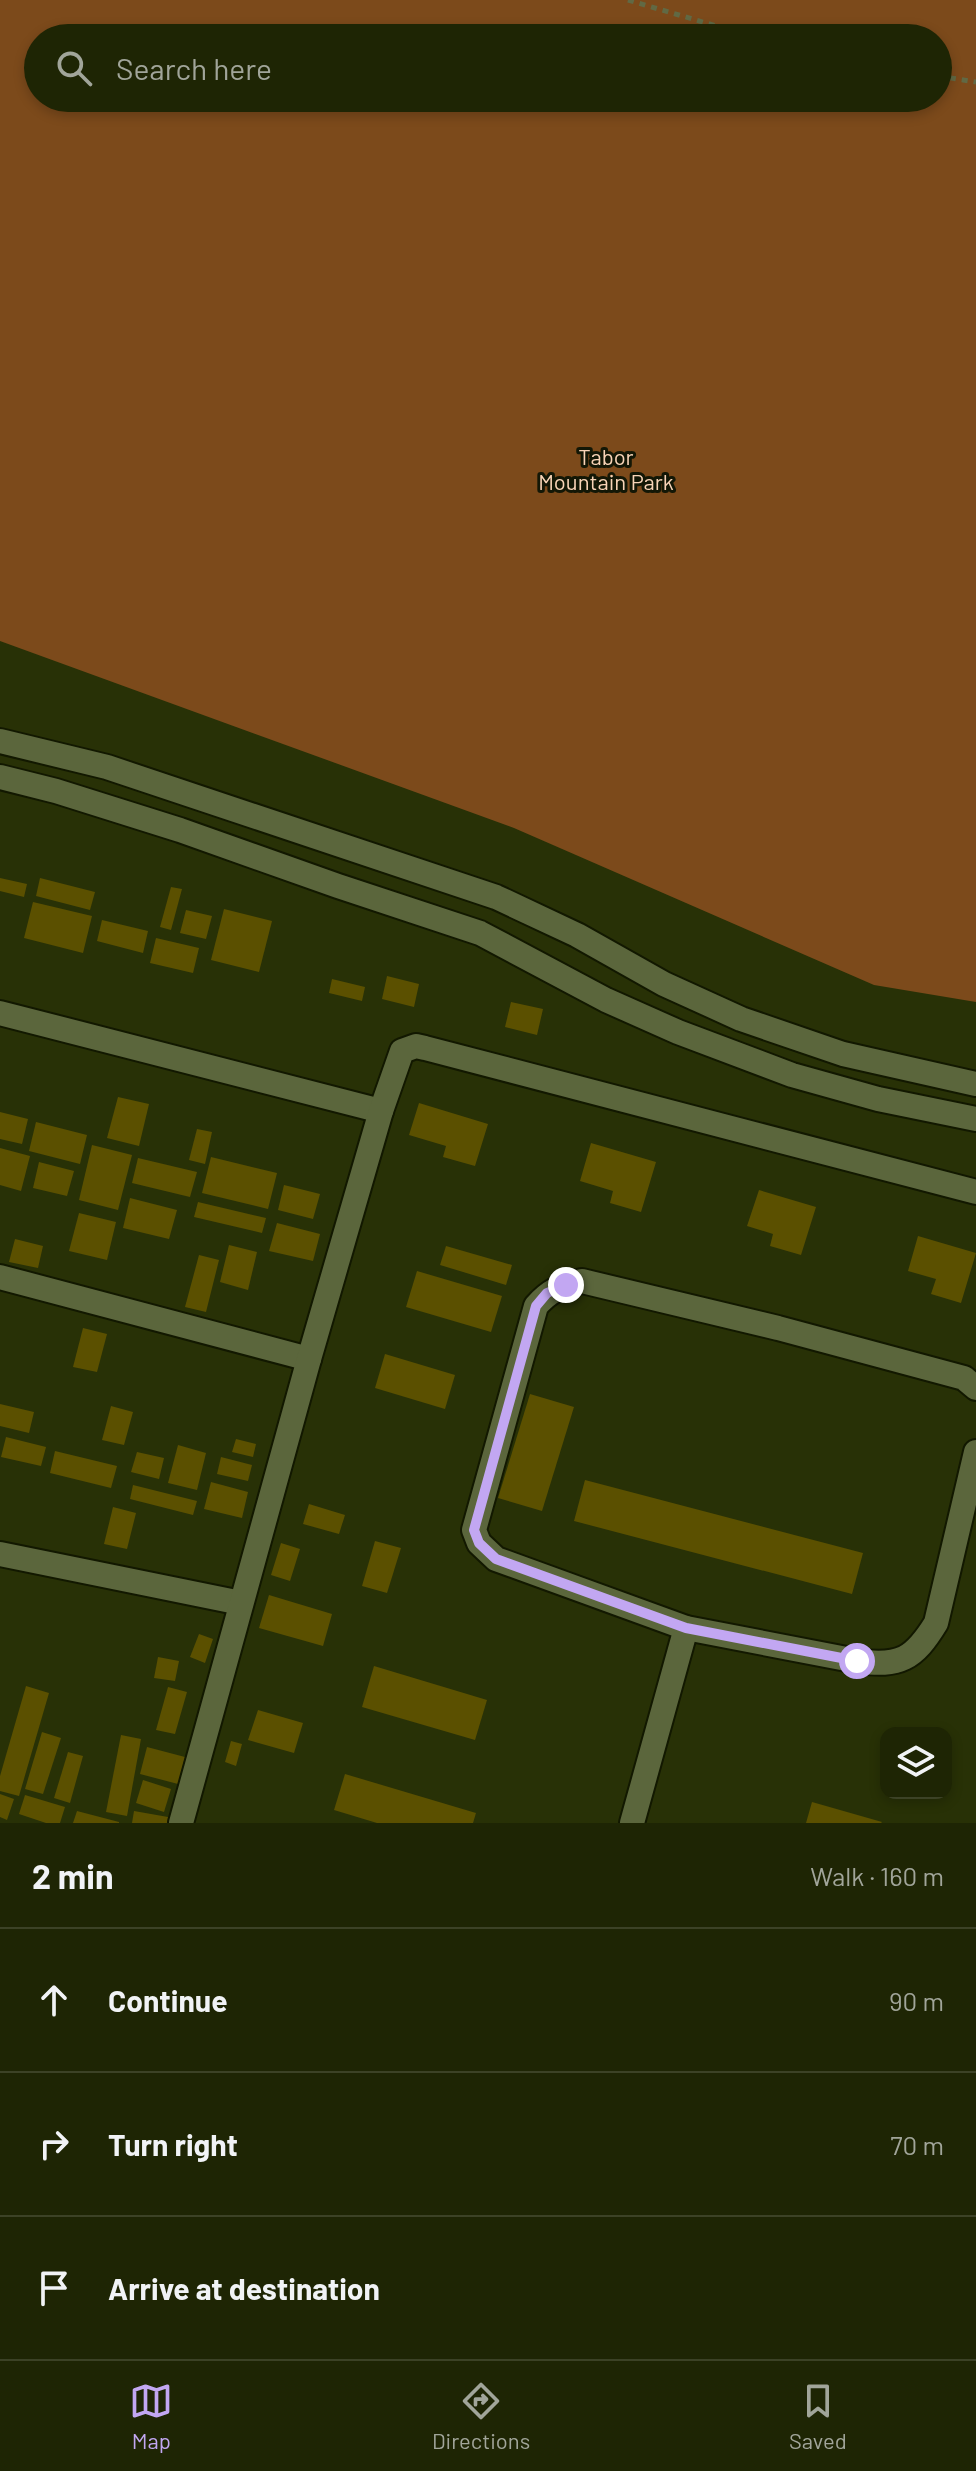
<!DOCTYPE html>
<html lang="en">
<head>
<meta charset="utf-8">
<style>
	body { margin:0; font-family:Barlow,sans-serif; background:#2b3113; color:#f1f3f6 }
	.controls { position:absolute; right:24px; bottom:24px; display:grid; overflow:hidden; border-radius:16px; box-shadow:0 4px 12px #0003 }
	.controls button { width:72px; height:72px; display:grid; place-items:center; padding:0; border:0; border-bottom:2px solid #3c4226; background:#1e2504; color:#f1f3f6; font:40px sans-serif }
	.stop { position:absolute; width:24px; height:24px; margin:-18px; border:6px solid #c2a7f2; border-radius:50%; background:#fff }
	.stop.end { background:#c2a7f2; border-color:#fff; box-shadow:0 2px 8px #0008 }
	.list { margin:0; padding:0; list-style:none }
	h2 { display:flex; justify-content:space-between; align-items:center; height:104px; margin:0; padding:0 32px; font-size:34px }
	h2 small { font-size:26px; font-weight:400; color:#a1a59a }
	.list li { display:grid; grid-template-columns:52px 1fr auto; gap:24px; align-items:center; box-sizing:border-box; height:144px; padding:0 32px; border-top:2px solid #3c4226 }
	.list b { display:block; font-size:30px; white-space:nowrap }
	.list em { font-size:26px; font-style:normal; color:#a1a59a }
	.icon { flex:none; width:44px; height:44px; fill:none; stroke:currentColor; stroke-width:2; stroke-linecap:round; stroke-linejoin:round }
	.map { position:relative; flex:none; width:976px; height:1823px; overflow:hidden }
	.search { position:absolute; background:#1e2504; box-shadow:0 4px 12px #0003; left:24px; right:24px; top:24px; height:88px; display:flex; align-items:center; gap:20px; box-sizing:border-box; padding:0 28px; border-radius:44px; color:#a1a59a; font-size:30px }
	.sheet { height:536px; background:#1e2504 }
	nav { display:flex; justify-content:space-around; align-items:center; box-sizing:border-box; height:112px; border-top:2px solid #3c4226; background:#1e2504; font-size:22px; color:#a1a59a }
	nav a { display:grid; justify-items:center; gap:4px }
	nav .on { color:#c2a7f2 }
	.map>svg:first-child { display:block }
	.forest { fill:#7c4a1b; fill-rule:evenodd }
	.building { fill:#5b5000 }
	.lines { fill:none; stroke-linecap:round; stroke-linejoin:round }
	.minor-casing { stroke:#121800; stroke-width:28 }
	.path { stroke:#616944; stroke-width:5; stroke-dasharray:6 6; stroke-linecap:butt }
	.minor { stroke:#5b663c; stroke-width:24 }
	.route { stroke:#c2a7f2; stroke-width:10 }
	.labels { text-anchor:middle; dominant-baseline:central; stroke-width:6; stroke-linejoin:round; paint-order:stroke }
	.park-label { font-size:22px; fill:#f9d4b7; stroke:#131706 }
</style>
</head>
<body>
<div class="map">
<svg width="976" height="1823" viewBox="0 0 976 1823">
	<rect width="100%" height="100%" fill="#283106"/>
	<path class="forest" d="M 0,0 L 976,0 L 976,1002 L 874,985 L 514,828 L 0,641 ZM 38,38 L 938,38 L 938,98 L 38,98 Z"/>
	<g class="building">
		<polygon points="0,878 27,884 24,897 0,891"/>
		<polygon points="40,878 95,892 90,910 36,896"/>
		<polygon points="171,887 182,889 171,930 160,927"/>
		<polygon points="33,902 92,916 83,953 24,938"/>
		<polygon points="224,909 272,921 259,972 211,960"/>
		<polygon points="186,910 212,916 206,939 180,933"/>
		<polygon points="102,920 148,931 143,953 97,941"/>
		<polygon points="156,938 199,948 193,973 150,963"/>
		<polygon points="387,976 419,984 414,1007 382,999"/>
		<polygon points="332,979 365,987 362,1001 329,993"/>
		<polygon points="511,1002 543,1009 537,1035 505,1027"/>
		<polygon points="118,1097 149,1104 139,1146 107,1138"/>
		<polygon points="419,1103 488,1124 475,1166 443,1157 446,1146 409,1135"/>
		<polygon points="0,1112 28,1119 22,1144 0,1139"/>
		<polygon points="36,1122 87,1135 80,1164 29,1151"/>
		<polygon points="197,1129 212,1132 205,1164 189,1160"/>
		<polygon points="591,1143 656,1162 641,1212 610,1203 613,1191 580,1181"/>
		<polygon points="92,1145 132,1155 118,1210 79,1200"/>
		<polygon points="0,1148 30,1156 21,1191 0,1185"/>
		<polygon points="211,1157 277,1173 268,1209 202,1193"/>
		<polygon points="138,1158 197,1172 190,1197 132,1183"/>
		<polygon points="39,1162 74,1171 67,1196 33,1188"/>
		<polygon points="284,1185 320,1194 313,1219 278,1210"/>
		<polygon points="759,1190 816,1207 801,1255 770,1246 773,1234 747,1226"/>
		<polygon points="130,1198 177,1210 169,1239 123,1228"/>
		<polygon points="198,1202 266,1218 262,1233 194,1217"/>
		<polygon points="79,1213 116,1222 107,1260 69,1251"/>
		<polygon points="277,1223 320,1234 313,1261 269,1251"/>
		<polygon points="918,1236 976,1253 961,1303 931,1294 936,1279 908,1271"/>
		<polygon points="15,1239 43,1246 38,1268 9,1262"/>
		<polygon points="229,1245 257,1252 248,1290 220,1282"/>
		<polygon points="446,1246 512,1265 506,1285 440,1265"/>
		<polygon points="199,1255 219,1260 206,1312 185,1307"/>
		<polygon points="417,1271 502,1296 491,1332 406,1307"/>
		<polygon points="83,1328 107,1334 97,1372 73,1367"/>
		<polygon points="385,1354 455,1375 445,1409 375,1388"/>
		<polygon points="530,1394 574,1407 542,1511 498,1498"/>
		<polygon points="0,1404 34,1412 29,1433 0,1426"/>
		<polygon points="111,1406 133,1412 124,1445 102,1440"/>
		<polygon points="6,1437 46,1447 41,1466 1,1457"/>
		<polygon points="236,1439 256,1444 253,1457 232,1452"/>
		<polygon points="178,1445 206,1453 197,1490 168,1483"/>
		<polygon points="55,1451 117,1466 111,1488 50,1473"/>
		<polygon points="137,1452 164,1458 159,1479 131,1472"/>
		<polygon points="221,1457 252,1465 248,1481 217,1474"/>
		<polygon points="585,1480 863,1553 852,1594 574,1521"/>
		<polygon points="211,1482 248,1492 242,1518 204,1509"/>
		<polygon points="133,1485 197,1501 193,1515 130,1499"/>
		<polygon points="309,1504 345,1515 339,1534 303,1524"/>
		<polygon points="113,1507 136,1513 127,1549 104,1544"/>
		<polygon points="375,1541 401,1548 387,1593 362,1586"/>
		<polygon points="281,1543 300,1549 290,1581 271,1575"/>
		<polygon points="269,1595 332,1614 323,1646 259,1628"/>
		<polygon points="199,1634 213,1639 205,1663 190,1657"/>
		<polygon points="158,1657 179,1661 175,1681 154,1678"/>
		<polygon points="374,1666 487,1700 475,1740 362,1707"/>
		<polygon points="26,1686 49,1693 19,1796 0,1791 0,1776"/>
		<polygon points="168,1687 187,1692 175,1734 156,1730"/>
		<polygon points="258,1710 303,1723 294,1753 248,1740"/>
		<polygon points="42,1732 61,1738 43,1794 25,1789"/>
		<polygon points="121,1735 141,1739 127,1816 106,1812"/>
		<polygon points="231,1741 242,1744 236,1766 225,1762"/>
		<polygon points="147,1747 185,1757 178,1784 140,1774"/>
		<polygon points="68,1752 83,1756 70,1803 54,1798"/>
		<polygon points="345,1774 476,1813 473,1823 377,1823 334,1810"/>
		<polygon points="143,1780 171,1789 164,1812 136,1803"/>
		<polygon points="0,1794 14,1799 7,1820 0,1817"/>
		<polygon points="25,1795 65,1807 60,1823 46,1823 19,1814"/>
		<polygon points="812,1802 882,1822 881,1823 806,1823"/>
		<polygon points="77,1811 119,1822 119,1823 73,1823"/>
		<polygon points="134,1811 168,1817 167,1823 132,1823"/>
	</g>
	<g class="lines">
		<g class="minor-casing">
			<g id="minor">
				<polyline points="0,741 107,767 496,897 577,935 664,984 741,1019 843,1054 976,1084"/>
				<polyline points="0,777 56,791 180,830 338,886 480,933 606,1000 678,1032 792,1075 878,1099 976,1119"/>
				<polyline points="0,1013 381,1111"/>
				<polyline points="0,1277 309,1359"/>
				<path d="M 976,1388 L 964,1378 L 778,1328 L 582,1281 C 562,1285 549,1291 536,1306 L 474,1530 L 479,1543 L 496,1559 L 686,1628 L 857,1661 C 900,1667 914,1659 936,1623 L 976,1452"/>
				<polyline points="0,1554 241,1603"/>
				<polyline points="181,1823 309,1359 381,1111 402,1051 416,1046 425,1048 976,1192"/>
				<polyline points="632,1823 686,1628"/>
			</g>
		</g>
		<g class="path">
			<polyline points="628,0 757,38"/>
			<polyline points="938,76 976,82"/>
		</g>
		<use href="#minor" class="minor"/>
	</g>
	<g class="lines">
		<polyline class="route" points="566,1285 547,1293 536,1306 474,1530 479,1543 496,1559 686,1628 857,1661"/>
	</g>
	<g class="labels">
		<g class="park-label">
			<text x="606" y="456">Tabor<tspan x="606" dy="25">Mountain Park</tspan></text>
		</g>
	</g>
</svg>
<div class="controls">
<button><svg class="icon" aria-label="layers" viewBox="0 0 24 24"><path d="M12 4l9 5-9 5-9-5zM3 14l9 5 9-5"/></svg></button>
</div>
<div class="stop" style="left:857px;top:1661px"></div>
<div class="stop end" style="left:566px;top:1285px"></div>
<div class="search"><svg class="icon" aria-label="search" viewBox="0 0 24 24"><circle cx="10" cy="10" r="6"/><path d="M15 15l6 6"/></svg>Search here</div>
</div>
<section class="sheet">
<h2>2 min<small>Walk · 160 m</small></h2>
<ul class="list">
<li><svg class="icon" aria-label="ahead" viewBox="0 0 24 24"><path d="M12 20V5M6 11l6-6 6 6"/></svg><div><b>Continue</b></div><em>90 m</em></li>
<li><svg class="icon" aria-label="right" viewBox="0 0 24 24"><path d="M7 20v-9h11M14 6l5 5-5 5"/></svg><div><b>Turn right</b></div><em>70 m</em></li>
<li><svg class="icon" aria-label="arrive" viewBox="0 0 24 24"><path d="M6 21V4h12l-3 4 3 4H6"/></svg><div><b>Arrive at destination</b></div></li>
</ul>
</section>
<nav>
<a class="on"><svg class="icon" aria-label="map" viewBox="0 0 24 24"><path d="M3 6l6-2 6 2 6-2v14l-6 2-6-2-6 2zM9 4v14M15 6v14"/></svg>Map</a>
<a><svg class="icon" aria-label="directions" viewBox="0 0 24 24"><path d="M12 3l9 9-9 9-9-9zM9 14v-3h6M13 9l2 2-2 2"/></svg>Directions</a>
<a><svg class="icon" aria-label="saved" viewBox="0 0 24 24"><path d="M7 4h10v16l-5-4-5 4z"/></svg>Saved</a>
</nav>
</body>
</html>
